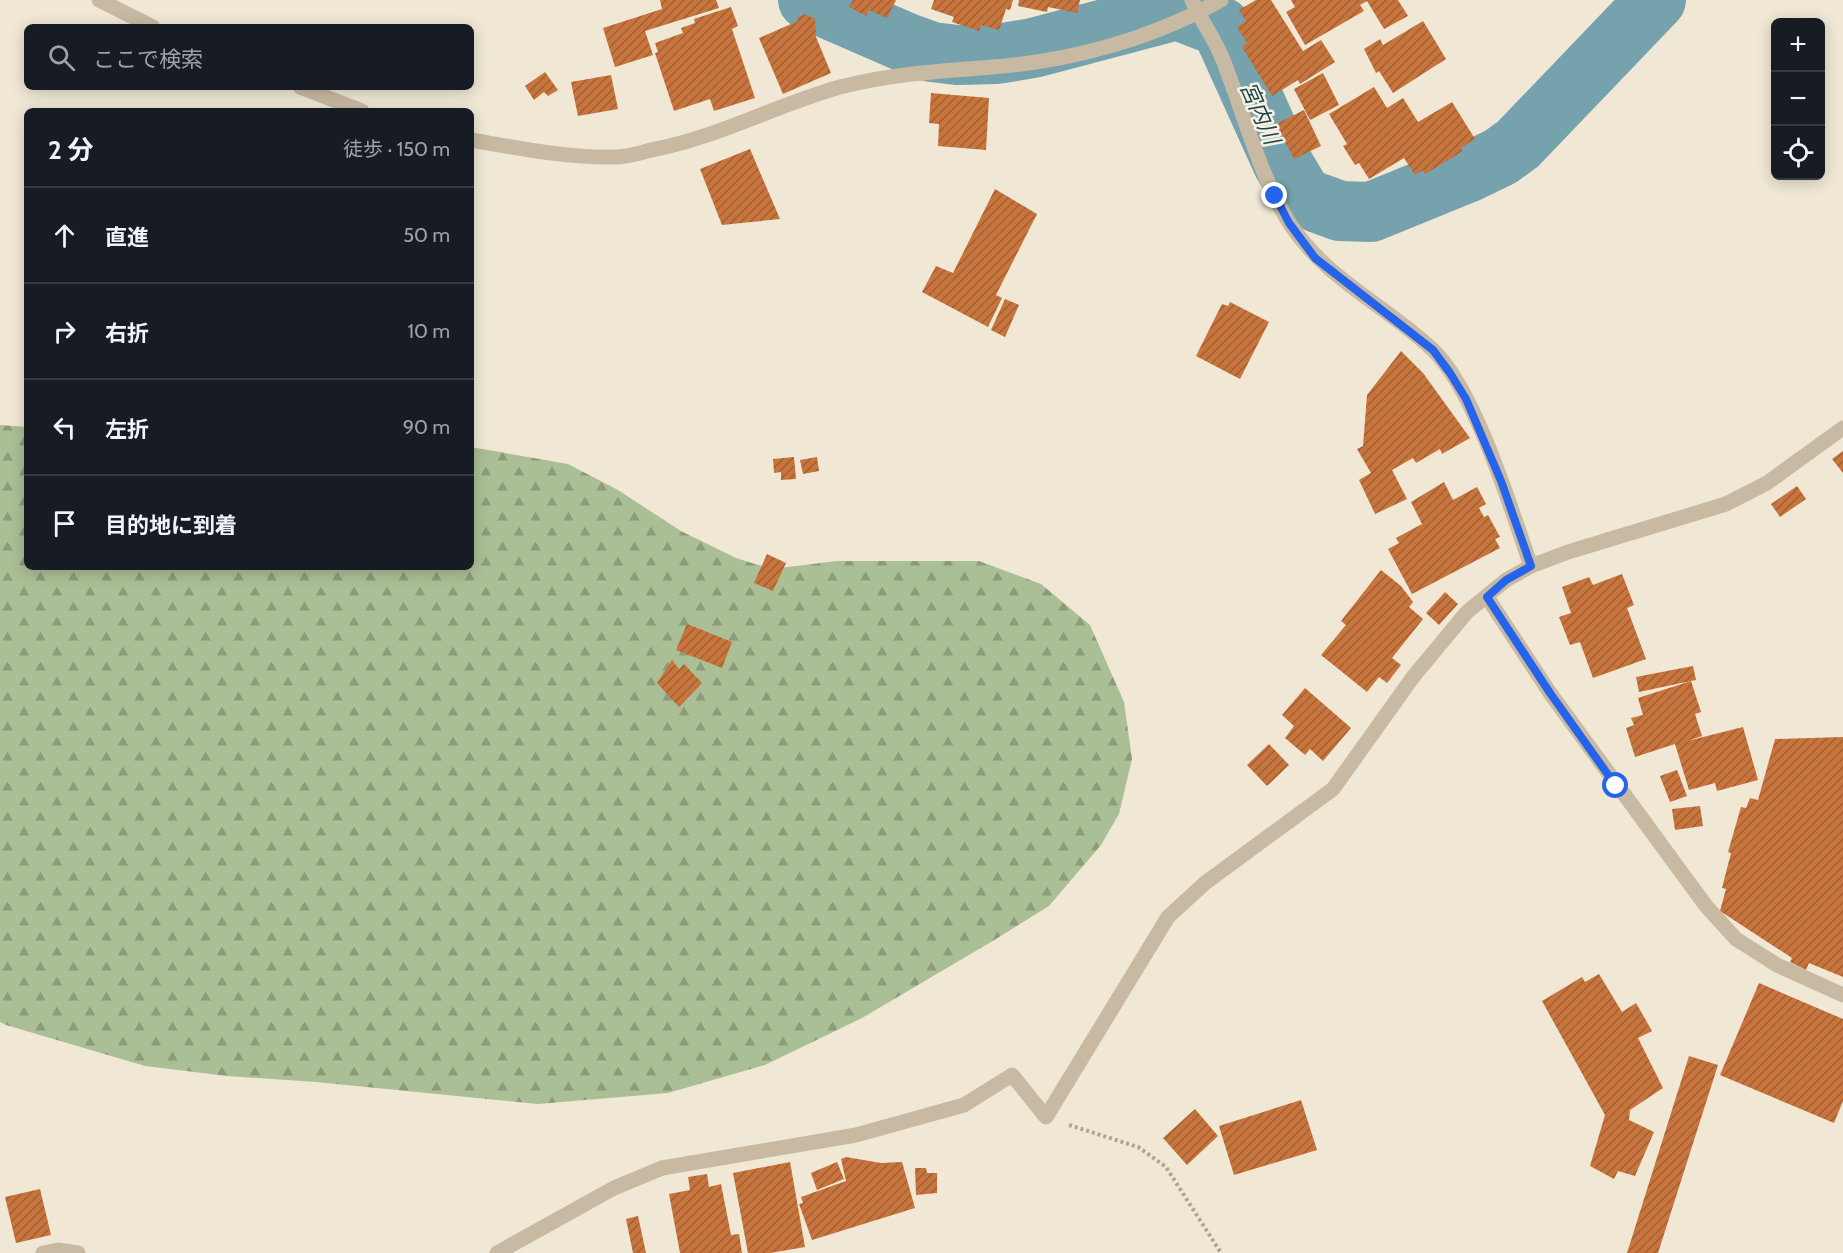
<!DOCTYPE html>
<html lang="ja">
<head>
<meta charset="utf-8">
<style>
	body { margin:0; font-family:Cabin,"Noto Sans JP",sans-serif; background:#20242c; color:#f1f3f6 }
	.controls { position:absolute; right:18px; top:18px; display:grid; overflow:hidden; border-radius:9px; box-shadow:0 3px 15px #0003 }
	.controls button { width:54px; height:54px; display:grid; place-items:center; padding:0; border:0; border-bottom:2px solid #363941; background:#171b24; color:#f1f3f6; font:30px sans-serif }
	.stop { position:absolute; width:18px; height:18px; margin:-14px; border:4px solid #2563eb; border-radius:50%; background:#fff }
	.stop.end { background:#2563eb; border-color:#fff; box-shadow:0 2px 6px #0008 }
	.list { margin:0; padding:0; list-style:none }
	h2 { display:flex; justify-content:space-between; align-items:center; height:78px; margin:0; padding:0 24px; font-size:26px }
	h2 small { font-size:20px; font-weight:400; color:#9ea1a6 }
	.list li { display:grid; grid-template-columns:39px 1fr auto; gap:18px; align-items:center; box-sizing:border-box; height:96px; padding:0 24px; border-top:2px solid #363941 }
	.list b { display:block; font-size:22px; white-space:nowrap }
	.list em { font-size:20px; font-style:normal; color:#9ea1a6 }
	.icon { flex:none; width:33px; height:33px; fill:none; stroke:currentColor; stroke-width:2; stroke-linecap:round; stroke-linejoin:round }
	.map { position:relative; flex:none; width:1843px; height:1253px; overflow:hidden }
	.search { position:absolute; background:#171b24; box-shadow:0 3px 15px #0003; left:24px; top:24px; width:450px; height:66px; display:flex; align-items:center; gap:15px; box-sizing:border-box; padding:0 21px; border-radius:9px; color:#9ea1a6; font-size:22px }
	.panel { position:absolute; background:#171b24; box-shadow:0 3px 15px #0003; left:24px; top:108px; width:450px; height:462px; border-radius:9px }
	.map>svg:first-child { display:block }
	.forest { fill:url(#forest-firs) }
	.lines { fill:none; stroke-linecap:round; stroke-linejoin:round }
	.river { stroke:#75a2ad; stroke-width:60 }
	.building { fill:url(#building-hatch) }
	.path { stroke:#b4a38c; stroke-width:4; stroke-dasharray:3 3; stroke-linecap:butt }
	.minor { stroke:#c8b9a2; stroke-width:15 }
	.route { stroke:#2563eb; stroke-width:8 }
	.labels { text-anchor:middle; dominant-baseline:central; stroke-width:5; stroke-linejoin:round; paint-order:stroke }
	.water-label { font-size:22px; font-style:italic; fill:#1a4753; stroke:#f8f1e1 }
</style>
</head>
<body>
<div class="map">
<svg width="1843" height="1253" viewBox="0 0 1843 1253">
	<defs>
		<pattern id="forest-firs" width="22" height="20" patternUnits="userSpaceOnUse" patternTransform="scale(1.5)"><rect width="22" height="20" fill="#abbf96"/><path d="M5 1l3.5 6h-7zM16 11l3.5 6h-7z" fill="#8c9b7a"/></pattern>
		<pattern id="building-hatch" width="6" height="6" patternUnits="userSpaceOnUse" patternTransform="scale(1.5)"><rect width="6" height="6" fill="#c7743d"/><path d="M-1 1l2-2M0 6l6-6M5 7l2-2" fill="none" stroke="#a25f33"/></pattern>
	</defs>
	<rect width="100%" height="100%" fill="#f0e8d5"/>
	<polygon class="forest" points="0,425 27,427 27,567 471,567 471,447 568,464 618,490 681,531 736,558 771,569 837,561 979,561 1041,584 1090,625 1124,702 1132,759 1119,814 1101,845 1049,906 991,942 862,1018 765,1065 668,1093 538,1104 316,1082 227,1076 145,1066 6,1025 0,1022"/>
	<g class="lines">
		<polyline class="river" points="808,0 907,43 932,52 957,55 997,54 1033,48 1177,10 1221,27 1282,162 1303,197 1318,203 1340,211 1371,212 1469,172 1500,157 1518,144 1656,0"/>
	</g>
	<g class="building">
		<polygon points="660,0 716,0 719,8 645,31 653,55 615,67 603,28 662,9"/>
		<polygon points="853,0 896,0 887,18 869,10 866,16 849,7"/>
		<polygon points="934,0 1013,0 1010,10 1006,9 999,30 981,25 979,31 952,22 954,17 931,9"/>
		<polygon points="1019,0 1080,0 1077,13 1048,7 1047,12 1018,6"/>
		<polygon points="1256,0 1271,0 1303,51 1321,40 1335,62 1300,84 1298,80 1272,96 1242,47 1247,43 1237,27 1246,21 1239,10"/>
		<polygon points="1291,0 1398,0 1408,16 1384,29 1367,1 1360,5 1364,11 1305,45 1286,12 1295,7"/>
		<polygon points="731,7 738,26 732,29 755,98 714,111 710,99 674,111 655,53 658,52 655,43 683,33 681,28 695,23 694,19"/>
		<polygon points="805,14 815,19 816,37 831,73 783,94 759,38 798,21 797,18"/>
		<polygon points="1423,21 1446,59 1393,93 1379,71 1376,73 1364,49 1380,39 1383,45"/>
		<polygon points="545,72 558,90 548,96 544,92 534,100 525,86"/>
		<polygon points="1323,73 1339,105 1310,120 1294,89"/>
		<polygon points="611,75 618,109 578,116 571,82"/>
		<polygon points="1374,87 1387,108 1403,98 1418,122 1452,102 1475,139 1460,148 1463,151 1425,174 1423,170 1415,175 1404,158 1369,179 1359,163 1355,165 1343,146 1347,144 1329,114"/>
		<polygon points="931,93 989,98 986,150 938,146 939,124 929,123"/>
		<polygon points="1304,110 1321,146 1294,159 1276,124"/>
		<polygon points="750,149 780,219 722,225 700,169"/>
		<polygon points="995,189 1037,214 996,295 1002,298 988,327 922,292 936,266 953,273"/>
		<polygon points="1005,299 1019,305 1005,337 991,330"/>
		<polygon points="1230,302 1269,322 1240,379 1196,356 1222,304 1228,306"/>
		<polygon points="1401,351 1423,373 1470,438 1442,454 1440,449 1416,463 1413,458 1392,470 1407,499 1375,514 1359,480 1371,473 1357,449 1363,446 1367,395"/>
		<polygon points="1843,451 1843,473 1832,459"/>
		<polygon points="794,457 796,479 781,480 781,472 774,473 773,459"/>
		<polygon points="817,457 819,471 803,474 800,460"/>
		<polygon points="1444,482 1453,500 1477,487 1486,504 1479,508 1484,517 1488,515 1500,537 1495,539 1500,548 1412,594 1388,549 1399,543 1396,538 1422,524 1411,502"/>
		<polygon points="1797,486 1806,499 1780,517 1771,504"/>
		<polygon points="767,554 786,563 773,591 754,583"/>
		<polygon points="1381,570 1401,586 1413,602 1409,607 1423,619 1392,658 1401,665 1387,683 1379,677 1367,692 1321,655 1346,625 1341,621"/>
		<polygon points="1622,574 1634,605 1627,608 1646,659 1593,678 1580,642 1570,645 1559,617 1571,613 1562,587 1589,577 1593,585"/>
		<polygon points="1445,592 1458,604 1439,625 1426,613"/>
		<polygon points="687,624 732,642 722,668 676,650"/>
		<polygon points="672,660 679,669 684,664 702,683 679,707 657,683"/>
		<polygon points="1693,666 1696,680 1691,681 1701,712 1695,714 1702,736 1687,741 1743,727 1758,780 1717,791 1715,783 1689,790 1675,744 1635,757 1626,728 1634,725 1631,718 1643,715 1638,698 1691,681 1639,692 1636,677"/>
		<polygon points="1305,688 1351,728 1323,761 1310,749 1305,755 1285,738 1294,726 1282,715"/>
		<polygon points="1843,737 1843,977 1809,963 1806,970 1790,962 1792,958 1720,911 1726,889 1722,888 1731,853 1728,852 1741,807 1746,808 1750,798 1758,800 1775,739"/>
		<polygon points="1269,744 1289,765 1267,786 1247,765"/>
		<polygon points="1677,770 1687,796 1670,802 1660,776"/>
		<polygon points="1700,806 1703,826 1675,830 1672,809"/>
		<polygon points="1599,974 1622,1012 1636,1003 1652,1031 1638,1038 1663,1088 1630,1110 1629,1120 1654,1132 1635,1176 1618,1171 1614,1179 1590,1166 1605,1115 1542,1001 1582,977 1585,982"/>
		<polygon points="1759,983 1843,1019 1843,1101 1834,1123 1720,1075"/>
		<polygon points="1689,1056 1718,1065 1658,1253 1627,1253"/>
		<polygon points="1301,1100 1317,1150 1234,1175 1219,1126"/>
		<polygon points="1195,1109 1218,1136 1187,1165 1163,1138"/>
		<polygon points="846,1157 881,1163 902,1162 915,1208 812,1240 799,1204 803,1203 801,1197 846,1181 841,1159"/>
		<polygon points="790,1162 805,1247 770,1253 748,1253 733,1173"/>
		<polygon points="837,1162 844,1179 817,1190 811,1173"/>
		<polygon points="915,1168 926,1168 927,1173 937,1173 937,1193 916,1195"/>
		<polygon points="707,1174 709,1187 721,1184 731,1235 739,1234 742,1253 680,1253 669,1194 690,1190 688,1177"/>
		<polygon points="40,1189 51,1235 16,1243 5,1197"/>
		<polygon points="638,1216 646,1253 633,1253 626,1219"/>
	</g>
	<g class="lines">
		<polyline class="path" points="1069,1125 1138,1147 1166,1167 1221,1253"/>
		<g class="minor">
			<polyline points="99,0 153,27"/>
			<path d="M 1192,0 C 1201,21 1215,39 1223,60 C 1243,110 1261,180 1290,224 C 1326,279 1385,305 1432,349 C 1475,389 1511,509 1531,566"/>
			<polyline points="300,87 362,111"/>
			<path d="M 471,140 C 518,148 568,158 615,157 C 627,157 639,153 651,150 C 716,138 776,105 840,87 C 890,74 940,71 992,67 C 1071,61 1152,39 1221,0"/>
			<polyline points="1487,597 1550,693 1706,906 1736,939 1777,965 1843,995"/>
			<polyline points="43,1253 58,1250 78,1253"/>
			<polyline points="497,1253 614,1188 662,1168 856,1135 964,1105 1012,1075 1046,1117 1168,917 1205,883 1333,789 1413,677 1467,612 1506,580 1531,566 1568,552 1726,504 1767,483 1843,428"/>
		</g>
	</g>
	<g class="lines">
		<polyline class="route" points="1275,196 1289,223 1315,258 1433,350 1450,373 1466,399 1501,481 1531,566 1506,580 1487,597 1550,693 1616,786"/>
	</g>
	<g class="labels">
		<g class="water-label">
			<text transform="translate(1260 113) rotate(66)">宮内川</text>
		</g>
	</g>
</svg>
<div class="controls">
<button>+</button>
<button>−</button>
<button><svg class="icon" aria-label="locate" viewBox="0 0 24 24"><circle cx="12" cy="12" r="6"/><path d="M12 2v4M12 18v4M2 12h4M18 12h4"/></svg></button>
</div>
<div class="stop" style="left:1616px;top:786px"></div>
<div class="stop end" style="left:1275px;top:196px"></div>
<div class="search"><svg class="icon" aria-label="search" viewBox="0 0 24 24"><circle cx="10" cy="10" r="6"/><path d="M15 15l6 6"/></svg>ここで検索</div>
<section class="panel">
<h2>2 分<small>徒歩 · 150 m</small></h2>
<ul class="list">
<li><svg class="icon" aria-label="ahead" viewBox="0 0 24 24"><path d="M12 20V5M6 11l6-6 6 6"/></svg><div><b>直進</b></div><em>50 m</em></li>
<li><svg class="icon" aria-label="right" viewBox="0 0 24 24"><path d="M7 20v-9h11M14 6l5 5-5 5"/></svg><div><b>右折</b></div><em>10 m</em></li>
<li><svg class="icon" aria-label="left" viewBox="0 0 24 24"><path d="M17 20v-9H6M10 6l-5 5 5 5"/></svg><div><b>左折</b></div><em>90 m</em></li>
<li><svg class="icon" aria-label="arrive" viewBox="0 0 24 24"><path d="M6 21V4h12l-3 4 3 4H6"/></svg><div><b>目的地に到着</b></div></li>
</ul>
</section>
</div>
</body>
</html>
